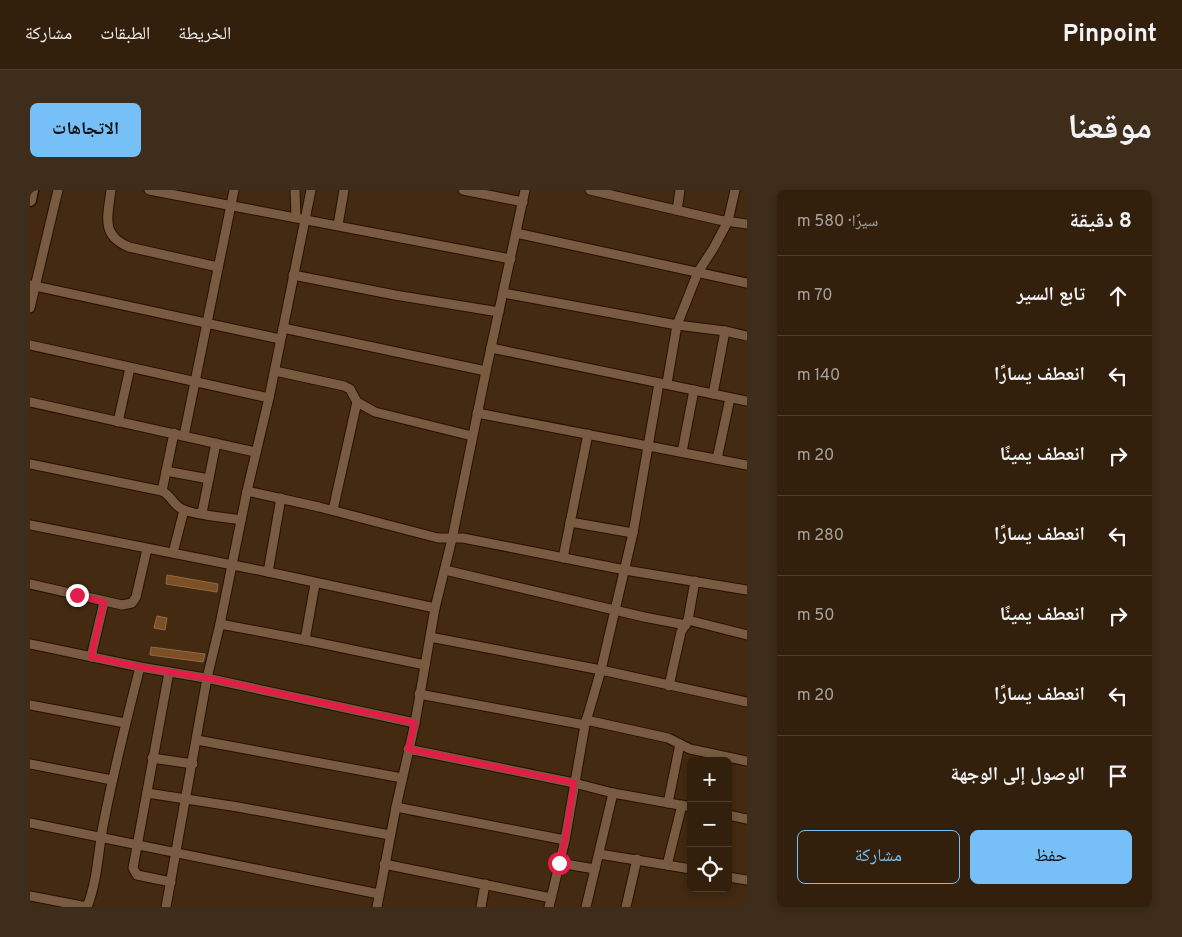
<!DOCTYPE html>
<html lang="ar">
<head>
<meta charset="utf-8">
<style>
	body { margin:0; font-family:Overpass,"Noto Naskh Arabic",sans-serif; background:#3d2d1a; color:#f1f3f6; direction:rtl }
	.controls { position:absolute; right:15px; bottom:15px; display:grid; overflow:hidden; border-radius:8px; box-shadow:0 2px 8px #0003 }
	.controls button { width:45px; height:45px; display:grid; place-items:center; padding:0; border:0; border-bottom:1px solid #4d3e2d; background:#32200c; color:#f1f3f6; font:25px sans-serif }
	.stop { position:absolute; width:15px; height:15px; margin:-11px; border:4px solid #e11d48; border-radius:50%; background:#fff }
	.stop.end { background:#e11d48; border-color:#fff; box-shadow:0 1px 5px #0008 }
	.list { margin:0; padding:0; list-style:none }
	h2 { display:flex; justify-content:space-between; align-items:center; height:65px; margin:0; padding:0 20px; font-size:21px }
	h2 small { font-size:16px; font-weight:400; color:#a8a39d }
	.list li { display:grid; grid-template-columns:32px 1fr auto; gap:15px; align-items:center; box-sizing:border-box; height:80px; padding:0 20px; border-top:1px solid #4d3e2d }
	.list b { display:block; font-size:19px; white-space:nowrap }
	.list em { font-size:16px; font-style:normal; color:#a8a39d }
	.actions { display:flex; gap:10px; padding:15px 20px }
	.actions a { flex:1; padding:11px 0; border:1px solid #77bff7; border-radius:8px; text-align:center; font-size:18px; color:#77bff7 }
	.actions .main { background:#77bff7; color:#111 }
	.icon { flex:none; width:28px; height:28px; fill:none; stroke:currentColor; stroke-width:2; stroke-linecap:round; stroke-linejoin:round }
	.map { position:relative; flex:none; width:717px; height:717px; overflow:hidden; direction:ltr; border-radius:8px }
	header { display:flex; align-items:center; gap:30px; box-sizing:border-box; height:70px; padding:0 25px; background:#32200c; border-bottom:1px solid #4d3e2d }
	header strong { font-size:24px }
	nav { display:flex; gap:28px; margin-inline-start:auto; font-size:18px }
	.intro { display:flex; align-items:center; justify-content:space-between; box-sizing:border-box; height:120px; padding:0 30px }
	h1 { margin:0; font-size:35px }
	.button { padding:12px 22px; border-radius:8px; background:#77bff7; color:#111; font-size:18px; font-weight:700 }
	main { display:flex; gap:30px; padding:0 30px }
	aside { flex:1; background:#32200c; border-radius:8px; box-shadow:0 2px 8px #0003 }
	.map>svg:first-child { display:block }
	.building { fill:#7d5024; stroke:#8a6c52 }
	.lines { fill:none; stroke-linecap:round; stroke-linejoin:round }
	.street-casing { stroke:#291100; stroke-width:11 }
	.secondary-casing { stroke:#291100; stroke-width:15 }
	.street { stroke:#785b41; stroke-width:9 }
	.secondary { stroke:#785b41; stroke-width:12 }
	.route { stroke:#e11d48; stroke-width:6 }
</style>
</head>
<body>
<header>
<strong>Pinpoint</strong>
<nav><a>الخريطة</a><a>الطبقات</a><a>مشاركة</a></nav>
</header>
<div class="intro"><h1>موقعنا</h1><a class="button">الاتجاهات</a></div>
<main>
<aside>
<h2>8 دقيقة<small>سيرًا · 580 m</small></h2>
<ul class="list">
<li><svg class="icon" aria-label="ahead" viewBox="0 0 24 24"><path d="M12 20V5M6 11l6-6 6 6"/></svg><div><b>تابع السير</b></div><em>70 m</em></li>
<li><svg class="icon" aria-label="left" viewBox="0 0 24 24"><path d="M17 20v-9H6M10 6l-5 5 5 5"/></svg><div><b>انعطف يسارًا</b></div><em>140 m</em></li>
<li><svg class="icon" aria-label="right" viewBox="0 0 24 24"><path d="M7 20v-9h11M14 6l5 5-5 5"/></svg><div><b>انعطف يمينًا</b></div><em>20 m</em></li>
<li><svg class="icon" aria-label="left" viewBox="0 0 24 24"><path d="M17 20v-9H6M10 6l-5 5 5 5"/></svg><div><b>انعطف يسارًا</b></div><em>280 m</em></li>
<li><svg class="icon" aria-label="right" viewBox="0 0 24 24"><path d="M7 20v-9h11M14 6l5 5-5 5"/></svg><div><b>انعطف يمينًا</b></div><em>50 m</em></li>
<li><svg class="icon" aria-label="left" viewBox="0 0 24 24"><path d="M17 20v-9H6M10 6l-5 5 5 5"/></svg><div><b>انعطف يسارًا</b></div><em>20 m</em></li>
<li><svg class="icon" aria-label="arrive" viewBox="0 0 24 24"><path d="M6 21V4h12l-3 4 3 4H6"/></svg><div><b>الوصول إلى الوجهة</b></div></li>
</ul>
<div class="actions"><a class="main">حفظ</a><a>مشاركة</a></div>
</aside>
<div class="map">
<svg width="717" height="717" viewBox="0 0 717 717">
	<rect width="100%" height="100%" fill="#432a10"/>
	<g class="building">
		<polygon points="137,385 188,394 187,402 136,394"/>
		<polygon points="127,426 137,428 135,440 124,438"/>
		<polygon points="121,457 175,464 173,472 120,465"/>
	</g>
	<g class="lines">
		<g class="street-casing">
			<g id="street">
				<path d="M 81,0 C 78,26 70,45 99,57 L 188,77"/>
				<polyline points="119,0 481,69"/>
				<polyline points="265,0 266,27"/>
				<polyline points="433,0 493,12"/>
				<polyline points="560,0 689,30 717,34"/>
				<polyline points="647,20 650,0"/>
				<polyline points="308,35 314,0"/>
				<polyline points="486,43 717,93"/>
				<polyline points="263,85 365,105 469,122"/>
				<polyline points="0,95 250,149"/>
				<polyline points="473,103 647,135 695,141 717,146"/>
				<polyline points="0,118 28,0"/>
				<polyline points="253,138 456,181"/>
				<polyline points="0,155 239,208"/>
				<polyline points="461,158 717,211"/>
				<polyline points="245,181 314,196 320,199 327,212 345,222 442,246"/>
				<polyline points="637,193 647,135 668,82 683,59 698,31 705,0"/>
				<polyline points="683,204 695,141"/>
				<polyline points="0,212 225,262"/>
				<polyline points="447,223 717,275"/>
				<polyline points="88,232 100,178"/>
				<polyline points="154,246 204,0"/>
				<polyline points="652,262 664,200"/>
				<polyline points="687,269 700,208"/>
				<path d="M 0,274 L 132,301 C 141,305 143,315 152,319 C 167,326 195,327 211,330"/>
				<polyline points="136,281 179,289"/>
				<polyline points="132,301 144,243"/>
				<polyline points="217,301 289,317 408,348 433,348 595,380 717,400"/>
				<polyline points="303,320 327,212"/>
				<polyline points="172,323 186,253"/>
				<polyline points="540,332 603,343"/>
				<polyline points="0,335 238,382 405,418"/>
				<polyline points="143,363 154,320"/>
				<polyline points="533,368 558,244"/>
				<polyline points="415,380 614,427 656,435"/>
				<polyline points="238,382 251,308"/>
				<polyline points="0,394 92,415 102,413 106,407 117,359"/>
				<polyline points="658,430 717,445"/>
				<polyline points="190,434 275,450 395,475"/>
				<polyline points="400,447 571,480 717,512"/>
				<polyline points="275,450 285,394"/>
				<polyline points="0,454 110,477 181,489 385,533"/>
				<polyline points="61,467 74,412"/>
				<polyline points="139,482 103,678 107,685 141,692"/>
				<polyline points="639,496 651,442 658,430 665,391"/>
				<polyline points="389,504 555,535"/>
				<polyline points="0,515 95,533"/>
				<polyline points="556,530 638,548 660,559 717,571"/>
				<polyline points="167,550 372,588"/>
				<polyline points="378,559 544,593 583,603 661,617"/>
				<polyline points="122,568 163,574"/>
				<polyline points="0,574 82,590"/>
				<polyline points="117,603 208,617 360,645"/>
				<polyline points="638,613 650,554"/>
				<polyline points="652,615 637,675 661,679"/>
				<polyline points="366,617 535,650"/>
				<polyline points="698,625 717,629"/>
				<polyline points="0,633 349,704"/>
				<polyline points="569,664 637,675"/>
				<polyline points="529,673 565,679"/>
				<polyline points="354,674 521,708"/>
				<polyline points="698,687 717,690"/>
				<polyline points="0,706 57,717"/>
				<path d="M 57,717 C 68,690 68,659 74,631 C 84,579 97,528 110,477"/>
				<polyline points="136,717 177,488 190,434 217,301 239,208 281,0"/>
				<polyline points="347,717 366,617 385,533 405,418 422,349 456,181 495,0"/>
				<polyline points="451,717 455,694"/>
				<polyline points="519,717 535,650 555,535 571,480 603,343 629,193"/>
				<polyline points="556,717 583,603"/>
				<polyline points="596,717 607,669"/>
			</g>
		</g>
		<g class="secondary-casing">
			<polyline id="secondary" points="0,10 2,0"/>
		</g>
		<use href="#street" class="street"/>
		<use href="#secondary" class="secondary"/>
	</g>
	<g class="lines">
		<polyline class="route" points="47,405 74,412 61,467 110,477 182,489 385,533 378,559 544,593 535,650 529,673"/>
	</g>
</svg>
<div class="controls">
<button>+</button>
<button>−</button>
<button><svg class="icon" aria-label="locate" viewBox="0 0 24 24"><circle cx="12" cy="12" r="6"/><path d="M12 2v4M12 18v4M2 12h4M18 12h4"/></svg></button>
</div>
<div class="stop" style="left:529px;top:673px"></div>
<div class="stop end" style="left:47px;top:405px"></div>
</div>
</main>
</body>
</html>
